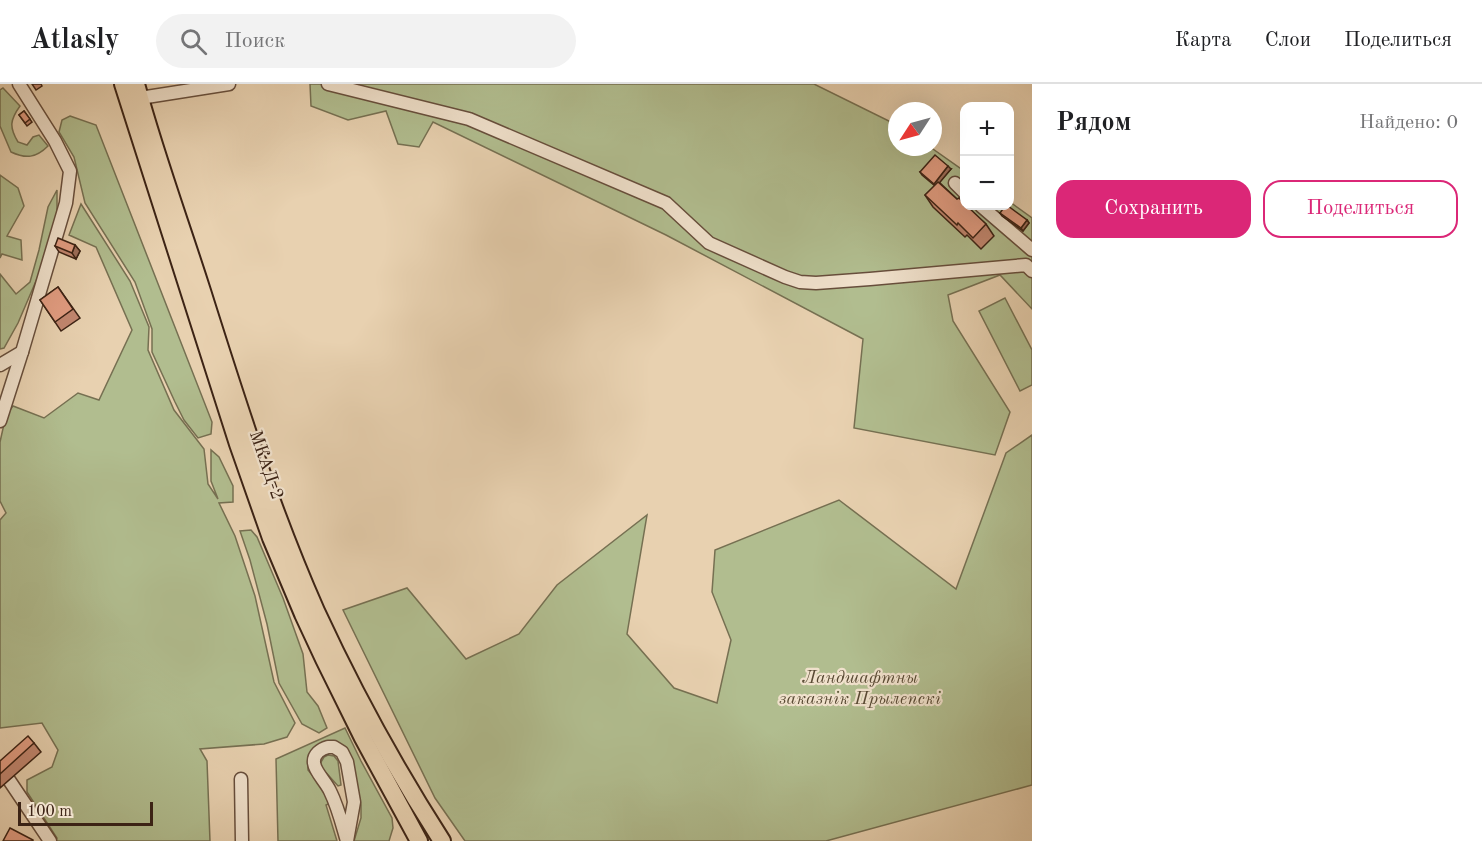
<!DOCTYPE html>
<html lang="ru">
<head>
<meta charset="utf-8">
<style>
	body { margin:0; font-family:"Old Standard TT",serif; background:#f2f2f2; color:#202124 }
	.controls { position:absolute; right:18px; top:18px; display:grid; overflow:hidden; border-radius:12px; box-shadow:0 6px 24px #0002 }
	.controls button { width:54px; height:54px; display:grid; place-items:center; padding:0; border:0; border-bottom:2px solid #e0e0e0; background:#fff; color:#202124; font:30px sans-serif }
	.compass { position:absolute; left:888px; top:18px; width:54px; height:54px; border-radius:50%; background:#fff; box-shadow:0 6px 24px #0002; rotate:234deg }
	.scale { position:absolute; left:18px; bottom:15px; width:135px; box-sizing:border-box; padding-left:6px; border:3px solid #3c2315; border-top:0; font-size:16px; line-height:21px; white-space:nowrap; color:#3c2315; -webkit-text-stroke:4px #f0e1cc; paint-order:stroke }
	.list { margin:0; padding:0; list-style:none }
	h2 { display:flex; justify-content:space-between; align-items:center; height:78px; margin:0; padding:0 24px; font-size:26px }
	h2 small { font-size:20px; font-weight:400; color:#757577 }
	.actions { display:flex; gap:12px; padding:18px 24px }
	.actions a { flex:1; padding:14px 0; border:2px solid #db2777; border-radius:18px; text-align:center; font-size:21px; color:#db2777 }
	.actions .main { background:#db2777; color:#fff }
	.icon { flex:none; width:33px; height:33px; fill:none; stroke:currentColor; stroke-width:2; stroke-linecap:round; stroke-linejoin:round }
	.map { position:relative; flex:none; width:1032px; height:757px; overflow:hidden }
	header { display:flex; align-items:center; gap:36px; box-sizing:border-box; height:84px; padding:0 30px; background:#fff; border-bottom:2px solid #e0e0e0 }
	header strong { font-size:28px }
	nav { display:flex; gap:33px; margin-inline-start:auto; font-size:21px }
	.search { width:420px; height:54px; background:#f2f2f2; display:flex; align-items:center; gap:15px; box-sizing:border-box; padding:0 21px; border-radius:33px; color:#757577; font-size:22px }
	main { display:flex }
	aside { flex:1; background:#fff }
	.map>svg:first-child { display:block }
	.green { fill:#b1bd8f; stroke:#767052; stroke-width:1.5 }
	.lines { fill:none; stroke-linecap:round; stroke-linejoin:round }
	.minor-casing { stroke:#674e3c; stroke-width:15 }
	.highway-casing { stroke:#3c2315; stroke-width:20 }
	.minor { stroke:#f0e1cc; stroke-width:12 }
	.highway { stroke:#e8d1b0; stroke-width:16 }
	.wall { fill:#c28770; stroke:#3c2315; stroke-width:1.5 }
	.shaded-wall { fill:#9e6e5b; stroke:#3c2315; stroke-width:1.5 }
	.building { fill:#e29d82; stroke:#3c2315; stroke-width:1.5 }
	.labels { text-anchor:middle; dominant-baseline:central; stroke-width:4.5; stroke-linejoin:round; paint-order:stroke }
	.street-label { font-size:18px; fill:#3c2315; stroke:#f0e1cc }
	.park-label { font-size:18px; font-style:italic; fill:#594a34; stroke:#f0e1cc }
</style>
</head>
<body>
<header>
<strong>Atlasly</strong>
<div class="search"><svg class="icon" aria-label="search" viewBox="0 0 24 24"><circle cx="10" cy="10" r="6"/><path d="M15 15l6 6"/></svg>Поиск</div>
<nav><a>Карта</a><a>Слои</a><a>Поделиться</a></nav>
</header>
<main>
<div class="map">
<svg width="1032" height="757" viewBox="0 0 1032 757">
	<rect width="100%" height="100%" fill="#e8d1b0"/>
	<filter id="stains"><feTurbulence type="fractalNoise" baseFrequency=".00333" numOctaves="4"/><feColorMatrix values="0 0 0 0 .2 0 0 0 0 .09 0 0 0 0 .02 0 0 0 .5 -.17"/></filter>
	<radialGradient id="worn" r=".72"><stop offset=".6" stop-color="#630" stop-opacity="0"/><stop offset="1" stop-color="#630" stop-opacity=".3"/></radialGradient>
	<g class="green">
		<polygon points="310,0 814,0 897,41 897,63 930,63 964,87 964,122 1010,122 1010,118 1032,134 1032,225 1000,191 948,211 953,237 1010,328 995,371 854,344 863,255 666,151 433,38 419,63 398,60 386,27 348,36 311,22"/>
		<path d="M 3,4 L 20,22 C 10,36 9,43 18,58 L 27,61 L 33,53 L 39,51 L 48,62 C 36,74 26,75 11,68 L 0,42 L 0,6 Z"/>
		<polygon points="70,32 96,41 212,338 211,350 198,354 184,336 175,318 152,268 152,245 135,198 85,119 74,73 59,48 62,36"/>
		<polygon points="0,91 18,104 24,122 7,152 21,156 22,176 2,170 0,174"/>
		<polygon points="57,106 57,133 39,190 18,239 4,264 0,265 0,190 16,210 30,198 39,166 48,123"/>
		<polygon points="81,120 130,197 149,243 148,266 174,326 204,365 208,400 218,415 211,397 211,366 219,373 233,402 233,418 219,419 235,452 255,512 274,598 295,639 287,653 264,660 200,665 207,677 210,757 56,757 57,754 27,708 27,696 52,683 58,666 42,639 0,644 0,436 6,429 0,417 0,358 6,331 13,322 44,334 78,309 99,316 132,246 96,163 69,151"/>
		<polygon points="1005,214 1032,266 1032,301 1020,307 979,227"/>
		<polygon points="1032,351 1032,701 826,757 465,757 435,714 343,526 407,504 466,575 519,550 557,501 647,431 627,550 674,604 717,619 731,556 712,508 715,466 839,416 956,505 1006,369"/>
		<polygon points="251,446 257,453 283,514 303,570 307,608 318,622 327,644 319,649 302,640 279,599 267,540 250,476 240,447"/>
		<polygon points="345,644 361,677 392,734 393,744 389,757 354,757 361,734 361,721 351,674 344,664 308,676 308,686 326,708 331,719 326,721 337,757 278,757 276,675"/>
		<polygon points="328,671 334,672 338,677 341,701 338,702 321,683 321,678 324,673"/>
	</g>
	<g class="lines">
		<g class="minor-casing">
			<g id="minor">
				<polyline points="328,0 469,35 666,119 709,159 785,193 800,198 816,199 870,195 1026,181 1032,187"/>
				<polyline points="140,14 229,0"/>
				<polyline points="955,99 964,108"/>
				<polyline points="981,122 1032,166"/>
				<polyline points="0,281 22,268 66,119 70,87 55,57 19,0"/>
				<polyline points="0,337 22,268"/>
				<path d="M 328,663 L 334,663 L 342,668 L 347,678 L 354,718 L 347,757 C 342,740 338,723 330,707 C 326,698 315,688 314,679 C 313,670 321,665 328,663 Z"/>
				<polyline points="241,695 242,757"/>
				<polyline points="9,696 50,757"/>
			</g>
		</g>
		<g class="highway-casing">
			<g id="highway">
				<polyline points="123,0 238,360 271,454 303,530 324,575 363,654 419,757"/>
				<path d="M 136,0 C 155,70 180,138 202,207 C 236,315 270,423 316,527 C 352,605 395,684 442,757"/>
			</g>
		</g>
		<use href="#minor" class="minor"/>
		<use href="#highway" class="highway"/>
	</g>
	<g class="wall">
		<polygon points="32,0 41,0 42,2 36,6"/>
		<polygon points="24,27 32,38 27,42 19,31"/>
		<polygon points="951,85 939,98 957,115 986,140 994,152 981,165 967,151 965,153 933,123 925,111 935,102 922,91 920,88"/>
		<polygon points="1000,129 1027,136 1029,139 1023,147 1002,132"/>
		<polygon points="75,161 80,167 76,175 59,168 55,162"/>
		<polygon points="58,203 80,234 61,247 40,216"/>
		<polygon points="34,659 41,668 0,704 0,677"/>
	</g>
	<g class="shaded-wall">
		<polygon points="948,82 951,85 936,103 934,100"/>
		<polygon points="1027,136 1029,139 1023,147 1021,144"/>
		<polygon points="75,161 80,167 76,175 72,169"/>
	</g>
	<g class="building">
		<polygon points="24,27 30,35 25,39 19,31"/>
		<polygon points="935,71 948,82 934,100 920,88"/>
		<polygon points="938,98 957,115 959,114 964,119 964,122 967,122 986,140 973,154 958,139 957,141 925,111"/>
		<polygon points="1005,122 1008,122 1027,136 1021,144 1000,129"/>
		<polygon points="58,154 75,161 72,169 55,162"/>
		<polygon points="58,203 73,225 55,238 40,216"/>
		<polygon points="28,652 34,659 0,690 0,677"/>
		<polygon points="10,744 33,756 33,757 3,757"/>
	</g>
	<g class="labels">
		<g class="street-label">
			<text transform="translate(266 381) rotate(71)">МКАД-2</text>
		</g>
		<g class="park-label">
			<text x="860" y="594">Ландшафтны<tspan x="860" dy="21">заказнік Прылепскі</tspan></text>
		</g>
	</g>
	<rect width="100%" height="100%" filter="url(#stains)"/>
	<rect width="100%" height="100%" fill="url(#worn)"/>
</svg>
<div class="controls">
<button>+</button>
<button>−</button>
</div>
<svg class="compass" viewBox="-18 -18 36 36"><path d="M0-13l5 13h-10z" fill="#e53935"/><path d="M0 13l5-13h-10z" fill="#757577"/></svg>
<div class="scale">100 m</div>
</div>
<aside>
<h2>Рядом<small>Найдено: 0</small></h2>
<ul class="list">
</ul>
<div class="actions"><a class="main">Сохранить</a><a>Поделиться</a></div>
</aside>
</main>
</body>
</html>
